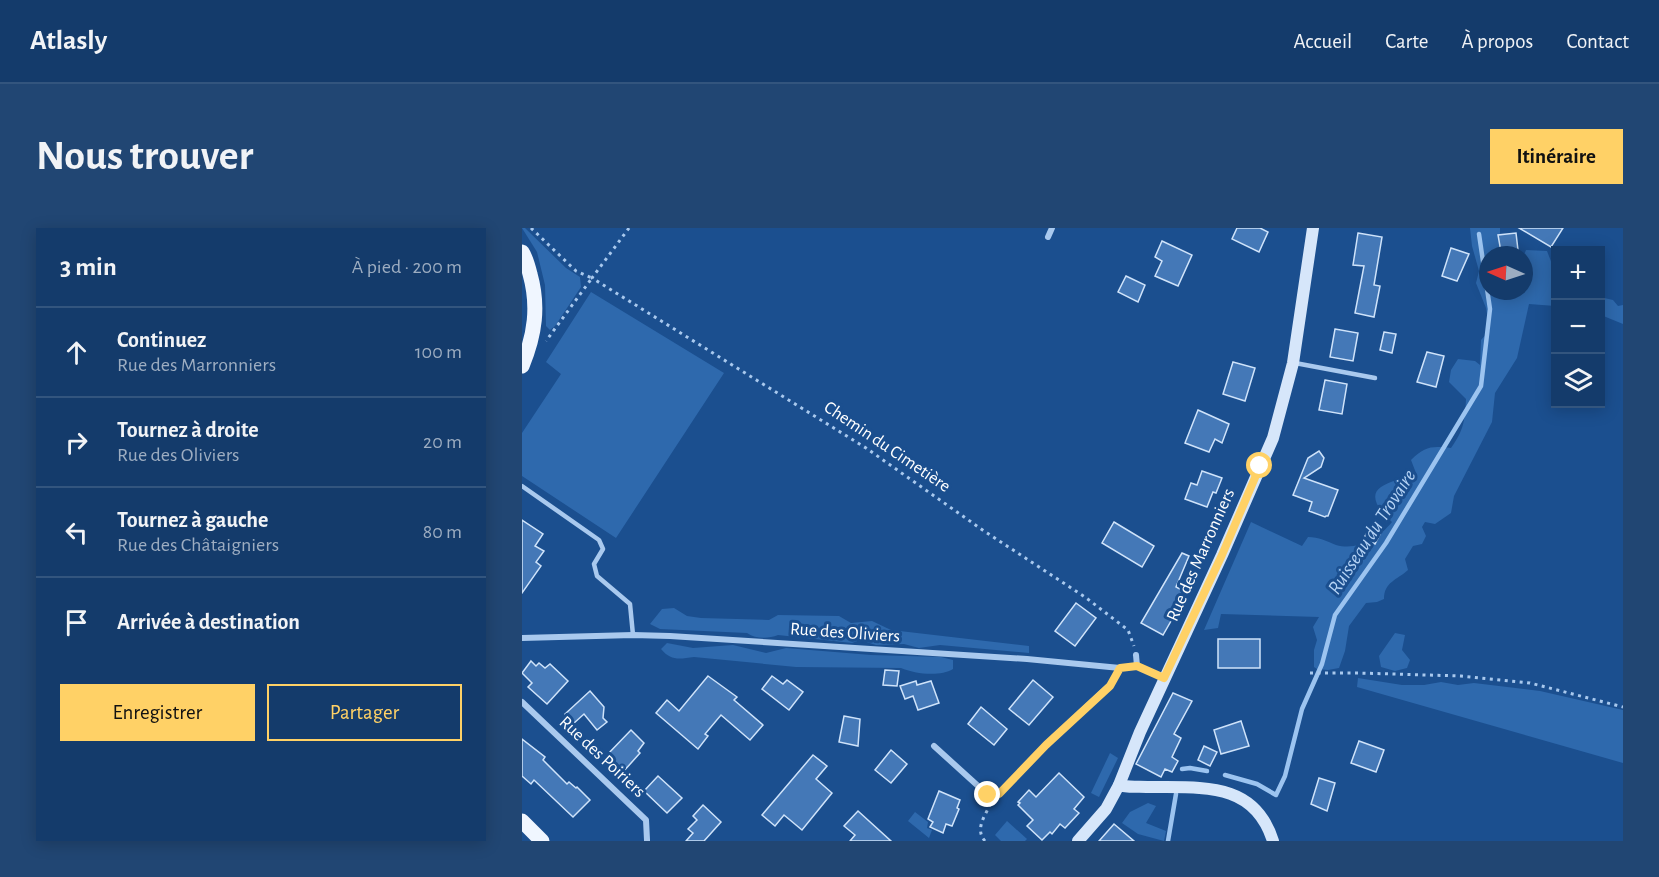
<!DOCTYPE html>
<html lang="fr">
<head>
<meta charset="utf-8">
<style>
	body { margin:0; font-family:"Alegreya Sans",sans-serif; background:#214673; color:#f1f3f6 }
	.controls { position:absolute; right:18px; top:18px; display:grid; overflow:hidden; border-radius:0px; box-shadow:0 3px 15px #0003 }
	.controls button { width:54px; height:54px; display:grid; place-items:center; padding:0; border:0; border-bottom:2px solid #33557e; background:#143b6b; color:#f1f3f6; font:30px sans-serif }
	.compass { position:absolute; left:957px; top:18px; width:54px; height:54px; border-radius:50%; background:#143b6b; box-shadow:0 3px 15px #0003; rotate:273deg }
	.stop { position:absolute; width:18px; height:18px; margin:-14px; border:4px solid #ffd166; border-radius:50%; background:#fff }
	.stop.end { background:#ffd166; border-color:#fff; box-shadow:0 2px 6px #0008 }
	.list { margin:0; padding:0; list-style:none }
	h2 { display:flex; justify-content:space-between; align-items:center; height:78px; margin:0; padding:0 24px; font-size:26px }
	h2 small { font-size:20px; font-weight:400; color:#9dadc1 }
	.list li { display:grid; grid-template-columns:39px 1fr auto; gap:18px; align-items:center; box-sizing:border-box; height:90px; padding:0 24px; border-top:2px solid #33557e }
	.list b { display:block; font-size:22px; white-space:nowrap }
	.list p { margin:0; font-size:20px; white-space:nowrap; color:#9dadc1 }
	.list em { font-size:20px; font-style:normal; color:#9dadc1 }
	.actions { display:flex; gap:12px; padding:18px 24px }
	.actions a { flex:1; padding:14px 0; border:2px solid #ffd166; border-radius:0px; text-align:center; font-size:21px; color:#ffd166 }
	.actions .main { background:#ffd166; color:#111 }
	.icon { flex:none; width:33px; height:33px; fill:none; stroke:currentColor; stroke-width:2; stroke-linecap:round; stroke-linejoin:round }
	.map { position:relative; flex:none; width:1101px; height:613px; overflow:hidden; border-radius:0px }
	header { display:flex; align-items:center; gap:36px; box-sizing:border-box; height:84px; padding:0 30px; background:#143b6b; border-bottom:2px solid #33557e }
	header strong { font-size:28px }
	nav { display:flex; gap:33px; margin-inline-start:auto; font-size:21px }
	.intro { display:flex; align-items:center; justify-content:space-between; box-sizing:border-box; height:144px; padding:0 36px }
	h1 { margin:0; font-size:42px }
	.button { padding:15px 27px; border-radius:0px; background:#ffd166; color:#111; font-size:21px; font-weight:700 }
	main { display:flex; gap:36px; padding:0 36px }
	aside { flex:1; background:#143b6b; border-radius:0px; box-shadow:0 3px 15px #0003 }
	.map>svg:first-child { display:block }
	.green { fill:#2e69ad }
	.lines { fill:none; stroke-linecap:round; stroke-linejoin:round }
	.stream { stroke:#9cc4f0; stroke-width:4.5 }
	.building { fill:#4478b7; stroke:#cfe3fa; stroke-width:1.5 }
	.path { stroke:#a9c9ee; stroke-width:3; stroke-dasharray:3 4.5; stroke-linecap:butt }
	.lane { stroke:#a9c9ee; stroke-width:4.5 }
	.street { stroke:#a9c9ee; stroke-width:6 }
	.secondary { stroke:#d6e6fa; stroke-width:12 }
	.primary { stroke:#f0f6ff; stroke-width:15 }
	.route { stroke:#ffd166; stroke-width:8 }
	.labels { text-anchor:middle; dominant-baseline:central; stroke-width:6; stroke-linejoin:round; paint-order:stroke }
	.street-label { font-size:18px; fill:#fff; stroke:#1b4f8f }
	.water-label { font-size:20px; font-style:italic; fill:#b5d3f5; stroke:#1b4f8f }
</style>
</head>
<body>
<header>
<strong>Atlasly</strong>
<nav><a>Accueil</a><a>Carte</a><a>À propos</a><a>Contact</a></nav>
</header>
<div class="intro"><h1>Nous trouver</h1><a class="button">Itinéraire</a></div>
<main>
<aside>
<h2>3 min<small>À pied · 200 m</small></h2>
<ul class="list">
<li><svg class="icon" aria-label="ahead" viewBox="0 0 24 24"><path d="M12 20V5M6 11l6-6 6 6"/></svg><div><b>Continuez</b><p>Rue des Marronniers</p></div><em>100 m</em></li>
<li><svg class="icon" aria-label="right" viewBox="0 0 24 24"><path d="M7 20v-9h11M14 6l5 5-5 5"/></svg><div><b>Tournez à droite</b><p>Rue des Oliviers</p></div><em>20 m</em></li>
<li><svg class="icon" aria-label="left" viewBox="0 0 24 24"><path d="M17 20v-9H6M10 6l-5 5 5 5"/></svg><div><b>Tournez à gauche</b><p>Rue des Châtaigniers</p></div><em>80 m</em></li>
<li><svg class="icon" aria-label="arrive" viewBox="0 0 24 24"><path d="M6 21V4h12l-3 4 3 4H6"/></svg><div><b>Arrivée à destination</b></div></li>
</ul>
<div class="actions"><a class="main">Enregistrer</a><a>Partager</a></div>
</aside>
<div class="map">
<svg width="1101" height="613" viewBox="0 0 1101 613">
	<rect width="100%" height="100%" fill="#1b4f8f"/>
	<g class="green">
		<polygon points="0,0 3,0 44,40 58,49 59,59 33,98 28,102 24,98 23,57 15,24"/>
		<path d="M 948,0 L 978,0 L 978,27 L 966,27 L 966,63 L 1002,63 L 1002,27 L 1004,22 L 1025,23 L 1030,36 L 1033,37 L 1033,78 L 1007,76 L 995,130 L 973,165 L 970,194 L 932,268 L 929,285 L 913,296 L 903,294 L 900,299 L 904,308 L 900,316 L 891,318 L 883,331 L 886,342 C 875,352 862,354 862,371 L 855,374 L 844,375 L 827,398 L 823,423 L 817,440 L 806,442 L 795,441 L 792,439 L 792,422 L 795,412 L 791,399 L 797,389 L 699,386 L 696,400 L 682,402 L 729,294 L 780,318 L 786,309 C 797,309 804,313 814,317 C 836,323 857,310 870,294 C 862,287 844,269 859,259 C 867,253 884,250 894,245 L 889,232 C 903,218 910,218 929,220 C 942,202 943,192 944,171 L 927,154 L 929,142 L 936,131 L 953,133 L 958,137 L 959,112 L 968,102 L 964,80 L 954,55 L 957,43 L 950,18 Z"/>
		<polygon points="69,64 202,145 94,310 0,248 0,205 39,146 24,134"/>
		<polygon points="1078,69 1091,72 1096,78 1101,77 1101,96 1079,87"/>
		<path d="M 152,380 L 165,388 L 179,390 L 247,392 L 256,387 L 317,388 L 329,395 L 350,393 L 369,402 L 507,418 L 507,425 L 418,417 L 397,420 L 382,416 L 354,417 L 338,412 L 330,415 L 256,407 C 246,411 234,411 225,405 L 138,401 L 128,396 L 140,381 Z"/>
		<polygon points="873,405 883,407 880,422 888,432 885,440 873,443 859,439 857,428"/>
		<path d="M 145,415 L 171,420 L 211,417 L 244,425 L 264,420 L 349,427 L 419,429 L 431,432 L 431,441 C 418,449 393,446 379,440 L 274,439 L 172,429 C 157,431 149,433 139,421 Z"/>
		<polygon points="836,450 880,457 902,457 919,454 936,457 952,455 1018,463 1101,482 1101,535 835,459"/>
		<polygon points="588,525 596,530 577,569 569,565"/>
		<polygon points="626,575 634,578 624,595 644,603 642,613 616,606 600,595 608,584"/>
		<polygon points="393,584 406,594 405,600 410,602 407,610 386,593"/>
		<polygon points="485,593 505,611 503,613 479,613 473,607"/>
	</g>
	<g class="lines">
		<g class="stream">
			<polyline points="660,541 668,540 685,543"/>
			<polyline points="703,547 735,556 754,567 763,548 780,481 800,436 813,387 864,315 959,158 968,81 957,6"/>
			<polyline points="646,613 654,566"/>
		</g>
	</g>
	<g class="building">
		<polygon points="715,0 738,0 746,4 737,24 710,11"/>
		<polygon points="997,0 1041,0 1029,19"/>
		<polygon points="836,5 860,9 852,57 858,58 852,89 833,85 842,38 831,37"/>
		<polygon points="994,5 996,22 979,24 976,7"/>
		<polygon points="640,13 670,27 656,58 633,48 640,33 633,29"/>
		<polygon points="929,20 947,26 935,53 920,48"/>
		<polygon points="604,48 623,57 616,74 596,64"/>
		<polygon points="813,101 836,105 831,133 808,129"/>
		<polygon points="862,104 874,106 870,125 858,122"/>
		<polygon points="905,124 922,128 914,159 895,154"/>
		<polygon points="711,134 733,140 723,173 701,166"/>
		<polygon points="803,152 825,156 820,186 797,182"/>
		<polygon points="676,182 707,196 700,215 693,211 687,224 663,215"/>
		<polygon points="797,223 802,230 799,239 782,250 816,262 806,288 804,288 803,289 787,283 790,274 771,267 786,230"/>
		<polygon points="680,243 700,250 694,265 691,264 685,279 663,271 669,255 675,257"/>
		<polygon points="0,292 21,306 13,318 22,323 14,334 19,338 0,365"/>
		<polygon points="592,294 632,318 620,339 580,315"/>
		<polygon points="849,297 860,302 853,316 842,310"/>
		<polygon points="660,325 667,328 654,359 665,365 641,407 619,395"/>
		<polygon points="554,375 574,390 553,418 533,403"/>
		<rect x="696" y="411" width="42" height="29"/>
		<polygon points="9,433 14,438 17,435 23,440 28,436 46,453 25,476 6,459 10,455 0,445"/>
		<polygon points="363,442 377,443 375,458 361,457"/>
		<polygon points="186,448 215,469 212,472 241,497 228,512 199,487 183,506 186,508 176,521 134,485 145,472 157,483"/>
		<polygon points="250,448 261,456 265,452 281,464 267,482 240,461"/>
		<polygon points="511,452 531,469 507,497 487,481"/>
		<polygon points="394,453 395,457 409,453 417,475 396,482 391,468 383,471 378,458"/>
		<polygon points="68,463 82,479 81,490 85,494 75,502 62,486 51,496 43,486"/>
		<polygon points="651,465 670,473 652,506 659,510 650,529 656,533 650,544 643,541 639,549 614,536"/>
		<polygon points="459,479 485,501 472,517 446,496"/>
		<polygon points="322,488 338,491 336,518 317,514"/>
		<polygon points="719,493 727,518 699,526 692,502"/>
		<polygon points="109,502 122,515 116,523 118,525 101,544 84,528"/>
		<polygon points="0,511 23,529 21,532 45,556 47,554 54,560 55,559 68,572 51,589 12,552 9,556 0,548"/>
		<polygon points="837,513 862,522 854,544 829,535"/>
		<polygon points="682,518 695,524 688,538 676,532"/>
		<polygon points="369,522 385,536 369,555 353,542"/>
		<polygon points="291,527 305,538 294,551 310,565 280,602 262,587 253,598 240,587"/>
		<polygon points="537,545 562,569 552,581 557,585 543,600 538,596 530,606 528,604 520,612 505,598 511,592 496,577 498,575 496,574 507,562 514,569"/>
		<polygon points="136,548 160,570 145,585 122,563"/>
		<polygon points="797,550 813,555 805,583 789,576"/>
		<polygon points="417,563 438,572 435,580 437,581 430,598 424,596 421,605 408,599 411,594 406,591"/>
		<polygon points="181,577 199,594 182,613 164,613 171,605 166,601 175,592 171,588"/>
		<polygon points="336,583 369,613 328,613 333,607 322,598"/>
		<polygon points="592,596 612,613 577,613"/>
	</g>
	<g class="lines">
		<g class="path">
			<polyline points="9,0 54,43 70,50 24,113"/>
			<polyline points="107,0 70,50 344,220 462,303 563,369 606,402 612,418"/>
			<polyline points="788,445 836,445 939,448 1008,455 1101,479"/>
			<path d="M 463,613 C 453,602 462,589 468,577"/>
		</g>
		<g class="lane">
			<polyline points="773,135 853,150"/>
			<polyline points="0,258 77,312 81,321 72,336 75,348 108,376 111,407"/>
		</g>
		<g class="street">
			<polyline points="526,9 530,0"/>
			<polyline points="0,410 111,407 148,408 505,431 598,440 615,438 642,450"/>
			<polyline points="614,427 615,438"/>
			<polyline points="0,474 124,592 125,612"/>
			<polyline points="412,518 466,567 477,566 524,517 588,457 598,440"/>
		</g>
		<g class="secondary">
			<path d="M 597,557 C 606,560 616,558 625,559 C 678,560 732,552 751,613"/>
			<polyline points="556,613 584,581 597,557 618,504 700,327 751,210 771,135 791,0"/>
		</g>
		<g class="primary">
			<path d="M 0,24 C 4,30 6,38 8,46 C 17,78 13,107 0,138"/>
			<polyline points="0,593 20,613"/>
		</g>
	</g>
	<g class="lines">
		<polyline class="route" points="466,567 477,566 524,517 588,458 598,440 615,438 642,450 700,327 738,238"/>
	</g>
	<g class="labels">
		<g class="street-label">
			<text transform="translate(365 219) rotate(34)">Chemin du Cimetière</text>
			<text transform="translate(679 327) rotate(-66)">Rue des Marronniers</text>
			<text transform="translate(323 405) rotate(4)">Rue des Oliviers</text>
			<text transform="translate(80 529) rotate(43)">Rue des Poiriers</text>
		</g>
		<g class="water-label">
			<text transform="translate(850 304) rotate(-57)">Ruisseau du Trovaire</text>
		</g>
	</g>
</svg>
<div class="controls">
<button>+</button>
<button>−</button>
<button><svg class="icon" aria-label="layers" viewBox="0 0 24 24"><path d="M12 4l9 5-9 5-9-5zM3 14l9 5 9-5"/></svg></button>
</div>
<svg class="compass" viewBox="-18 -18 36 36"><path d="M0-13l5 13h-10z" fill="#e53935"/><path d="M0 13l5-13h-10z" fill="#9dadc1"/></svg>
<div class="stop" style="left:738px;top:238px"></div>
<div class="stop end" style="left:466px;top:567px"></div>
</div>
</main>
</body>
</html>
